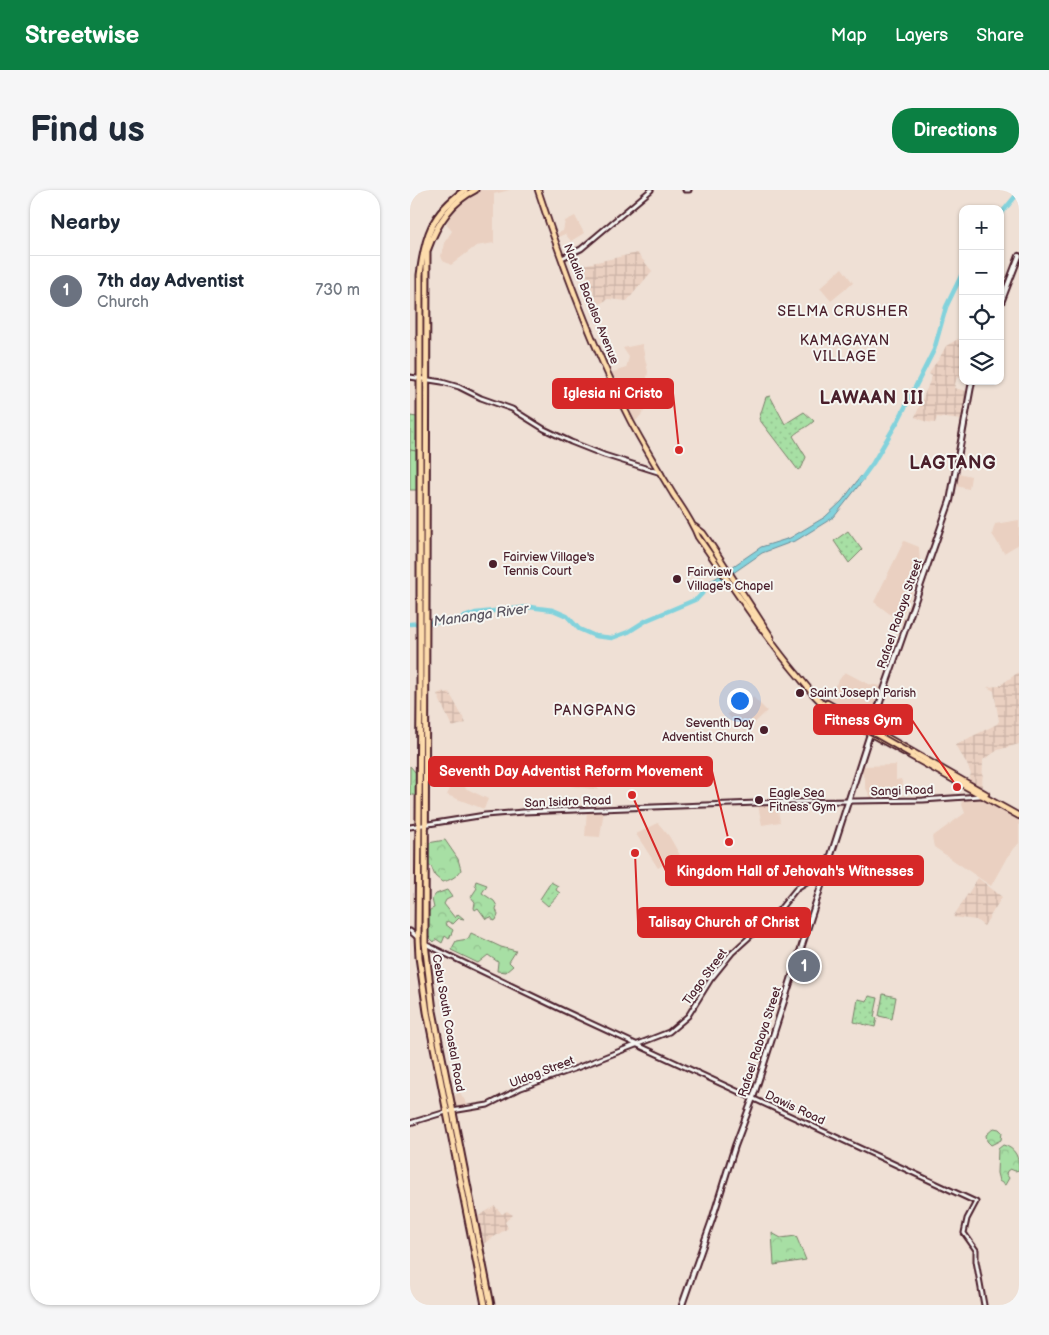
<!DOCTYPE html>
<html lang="en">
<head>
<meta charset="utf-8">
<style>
	body { margin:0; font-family:"Balsamiq Sans",sans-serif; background:#f6f6f7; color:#1f2937 }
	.controls { position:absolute; right:15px; top:15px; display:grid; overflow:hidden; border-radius:10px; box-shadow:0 1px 4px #0004 }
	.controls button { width:45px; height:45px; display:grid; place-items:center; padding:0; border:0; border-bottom:1px solid #e0e1e3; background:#fff; color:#1f2937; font:25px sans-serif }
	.you { position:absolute; left:329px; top:510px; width:18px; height:18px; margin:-12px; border:4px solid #fff; border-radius:50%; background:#1a73e8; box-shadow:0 0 0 8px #1a73e833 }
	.badge { display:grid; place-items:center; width:32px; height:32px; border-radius:50%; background:#0b8043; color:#fff; font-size:16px; font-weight:700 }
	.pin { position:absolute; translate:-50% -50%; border:2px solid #fff; box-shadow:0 1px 5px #0006 }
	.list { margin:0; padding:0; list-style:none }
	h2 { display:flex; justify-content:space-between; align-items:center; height:65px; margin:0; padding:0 20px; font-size:21px }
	h2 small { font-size:16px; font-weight:400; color:#747a83 }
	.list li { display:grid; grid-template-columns:32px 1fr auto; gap:15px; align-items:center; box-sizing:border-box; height:70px; padding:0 20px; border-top:1px solid #e0e1e3 }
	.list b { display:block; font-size:19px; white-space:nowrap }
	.list p { margin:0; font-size:16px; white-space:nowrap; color:#747a83 }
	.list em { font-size:16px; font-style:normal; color:#747a83 }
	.icon { flex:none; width:28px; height:28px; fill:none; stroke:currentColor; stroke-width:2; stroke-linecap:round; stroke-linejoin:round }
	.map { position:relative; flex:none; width:609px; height:1115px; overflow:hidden; border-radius:20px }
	header { display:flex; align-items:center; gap:30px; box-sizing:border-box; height:70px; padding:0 25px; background:#0b8043; color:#fff }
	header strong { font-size:24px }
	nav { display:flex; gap:28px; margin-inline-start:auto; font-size:18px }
	.intro { display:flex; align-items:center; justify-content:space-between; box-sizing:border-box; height:120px; padding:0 30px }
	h1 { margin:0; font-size:35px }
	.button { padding:12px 22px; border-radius:20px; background:#0b8043; color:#fff; font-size:18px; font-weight:700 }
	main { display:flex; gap:30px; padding:0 30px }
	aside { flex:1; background:#fff; border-radius:20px; box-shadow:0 1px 4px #0004 }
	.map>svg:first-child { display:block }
	.built { fill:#ead0c1 }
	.industrial { fill:url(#industrial-grid) }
	.green { fill:url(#green-dots); stroke:#787f68 }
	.forest { fill:url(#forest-crowns); stroke:#787f68 }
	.pitch { fill:#a7dfa4; stroke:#787f68 }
	.water { fill:#82d2dc; stroke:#6c8a95 }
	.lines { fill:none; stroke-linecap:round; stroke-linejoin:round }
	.river { stroke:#82d2dc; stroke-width:4.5 }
	.tertiary-casing { stroke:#4a1f2b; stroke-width:7 }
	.secondary-casing { stroke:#4a1f2b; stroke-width:8 }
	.primary-casing { stroke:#4a1f2b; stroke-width:8 }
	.trunk-casing { stroke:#4a1f2b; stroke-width:9 }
	.tertiary { stroke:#f6f6f2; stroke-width:3 }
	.secondary { stroke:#f6f6f2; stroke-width:4 }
	.primary { stroke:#fddcac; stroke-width:4.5 }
	.trunk { stroke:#fddcac; stroke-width:5 }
	.primary-bridge-casing { stroke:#4a1f2b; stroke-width:8; stroke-linecap:butt }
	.primary-bridge { stroke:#fddcac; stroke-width:4.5 }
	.poi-dot { fill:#4a1f2b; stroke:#f6f6f2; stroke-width:2 }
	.labels { text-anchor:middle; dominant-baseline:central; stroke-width:4; stroke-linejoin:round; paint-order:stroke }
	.street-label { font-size:12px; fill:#4a1f2b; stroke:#f6f6f2 }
	.poi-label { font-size:12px; fill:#4a1f2b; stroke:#f6f6f2; text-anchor:start }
	.neighbourhood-label { font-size:14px; letter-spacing:1px; fill:#4a1f2b; stroke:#f6f6f2 }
	.water-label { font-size:14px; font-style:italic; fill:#5b5560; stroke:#f6f6f2 }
	.district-label { font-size:18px; font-weight:bold; letter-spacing:1px; fill:#4a1f2b; stroke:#f6f6f2 }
	.leader { fill:none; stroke:#d62828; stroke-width:2 }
	.callout-dot { fill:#d62828; stroke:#f6f6f2; stroke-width:2 }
	.callout { fill:#d62828; stroke:#d62828; stroke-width:2 }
	.callout-label { font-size:14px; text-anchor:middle; font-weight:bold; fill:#fff }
</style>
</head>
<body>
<header>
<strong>Streetwise</strong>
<nav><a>Map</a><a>Layers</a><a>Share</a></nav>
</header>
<div class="intro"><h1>Find us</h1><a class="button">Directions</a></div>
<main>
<aside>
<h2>Nearby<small></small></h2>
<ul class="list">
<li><span class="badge" style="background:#6b7280">1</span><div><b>7th day Adventist</b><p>Church</p></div><em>730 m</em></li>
</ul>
</aside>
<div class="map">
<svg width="609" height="1115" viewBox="0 0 609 1115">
	<defs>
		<pattern id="industrial-grid" width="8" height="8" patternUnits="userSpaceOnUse" patternTransform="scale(1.25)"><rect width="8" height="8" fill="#ead0c1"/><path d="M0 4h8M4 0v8" fill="none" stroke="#cab2a6"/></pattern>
		<pattern id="green-dots" width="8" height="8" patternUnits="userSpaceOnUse" patternTransform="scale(1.25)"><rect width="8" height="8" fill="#a7dfa4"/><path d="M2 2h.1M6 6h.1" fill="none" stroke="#91bf8d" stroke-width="1.8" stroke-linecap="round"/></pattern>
		<pattern id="forest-crowns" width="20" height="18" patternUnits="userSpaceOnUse" patternTransform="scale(1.25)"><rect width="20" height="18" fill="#a7dfa4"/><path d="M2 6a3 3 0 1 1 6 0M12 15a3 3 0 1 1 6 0" fill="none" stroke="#91bf8d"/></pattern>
	</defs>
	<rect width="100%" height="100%" fill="#efe0d5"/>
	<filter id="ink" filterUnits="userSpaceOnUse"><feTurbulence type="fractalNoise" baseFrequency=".02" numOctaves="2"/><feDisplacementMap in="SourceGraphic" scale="10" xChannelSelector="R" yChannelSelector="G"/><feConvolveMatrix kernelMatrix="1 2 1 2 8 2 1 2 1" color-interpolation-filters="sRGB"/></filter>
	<g filter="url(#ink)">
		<g class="built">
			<polygon points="70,0 100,0 84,4 84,53 66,56 41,75 33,71 31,66 34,53 42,41 37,35 39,24 53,10"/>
			<polygon points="165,26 174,43 161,51 155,44 148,47 147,43 153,41 155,31"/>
			<polygon points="432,78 443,93 421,111 410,98"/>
			<polygon points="232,154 238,182 236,193 249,210 237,218 225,232 200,183 216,178 219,167 213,158"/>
			<polygon points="548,283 561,286 559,299 546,296"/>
			<polygon points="609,330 609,354 594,363 582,344 585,334"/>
			<polygon points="494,351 509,357 510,375 504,396 492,427 495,429 493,434 464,412"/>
			<polygon points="435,482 458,494 472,496 459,535 414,510"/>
			<polygon points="343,507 357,521 335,542 317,524"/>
			<polygon points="53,570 63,573 55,598 78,609 74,619 37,605"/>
			<polygon points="162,572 175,574 182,591 189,600 161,596"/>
			<polygon points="486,575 486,590 491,589 494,599 479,605 478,607 461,608 455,596 455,588 453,587 452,576"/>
			<polygon points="559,607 573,607 609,627 609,653 597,667 581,696 524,657 522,647 555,623 551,612"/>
			<polygon points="348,615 367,615 370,632 352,635"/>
			<polygon points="194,620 190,647 175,646 177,621"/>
			<polygon points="248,633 259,646 270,665 248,678 226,644"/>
			<polygon points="49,901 60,919 47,920 44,918 42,909"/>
		</g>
		<g class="industrial">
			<polygon points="227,63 242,81 217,111 198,109 188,115 173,75"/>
			<polygon points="548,149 553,153 553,189 547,187 544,198 557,201 552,230 527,227 525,233 517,232 505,227 522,186 519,184 522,178 529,169 536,156"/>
			<polygon points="609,482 609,554 588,560 573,570 572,599 558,591 561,584 556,572 545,555 587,534 589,531 584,501 577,497 589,496"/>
			<polygon points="34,501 35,503 39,502 56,533 42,537 27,504"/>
			<polygon points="568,688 592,707 574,736 566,730 543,727"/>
			<polygon points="85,1016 92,1024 97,1021 103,1025 95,1032 98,1038 73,1054 67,1027"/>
		</g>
		<g class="green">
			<path d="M 360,206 L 375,234 L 394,222 L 404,231 C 397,238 390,239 383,246 L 396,267 L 392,277 L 388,280 L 349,229 L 356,207 Z"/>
			<polygon points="0,226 7,227 6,261 0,260"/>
			<polygon points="438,341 452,360 439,373 424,351"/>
			<polygon points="141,692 148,696 146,700 150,703 138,716 130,709"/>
			<polygon points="473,804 486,807 482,829 469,826"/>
			<polygon points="459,806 468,808 464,827 467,828 465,837 444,832 448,809 457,811"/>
		</g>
		<g class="forest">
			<polygon points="0,576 6,583 6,606 0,604"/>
			<path d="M 35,650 L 48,669 L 51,680 C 48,686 39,691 32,692 L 25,686 L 21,676 L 17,676 L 18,653 Z"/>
			<polygon points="66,691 77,695 72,703 84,711 87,716 86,719 88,725 86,730 84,731 81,727 76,729 68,718 65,720 64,718 65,712 61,707 67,698 65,694"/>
			<path d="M 37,700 L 42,707 L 36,710 L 34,714 L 45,728 L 48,724 L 54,729 L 49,728 L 43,734 L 37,731 L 35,734 L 43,740 L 39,749 L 35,746 L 32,753 L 26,749 L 24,752 L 18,746 C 17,736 13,721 24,718 L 22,709 L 26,704 Z"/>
			<polygon points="61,743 91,757 106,761 99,772 103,776 96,782 87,781 88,772 78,765 68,773 41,760 46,751 58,749"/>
			<polygon points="584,938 589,939 592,942 591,950 581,955 577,951 576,945"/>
			<path d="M 593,955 C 606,958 609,968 609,980 L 605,981 L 600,979 L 597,981 L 596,984 L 599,988 L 595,995 L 589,991 L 587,983 L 588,959 Z"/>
			<polygon points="362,1043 371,1048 386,1046 396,1070 364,1075"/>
		</g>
		<polygon class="pitch" points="0,260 6,261 7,300 0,300"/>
		<polygon class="water" points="451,286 454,289 424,327 387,350 352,363 303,397 299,391 303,390 351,357 380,348 415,327 432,311"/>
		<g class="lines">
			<g class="river">
				<polyline points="590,25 609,2"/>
				<polyline points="450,291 463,273 489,229 524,160 536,117 553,82"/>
				<polyline points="0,434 43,431 66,423 120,417 143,420 157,426 169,439 185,446 202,448 218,442 237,430 287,409 304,391"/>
			</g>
			<g class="tertiary-casing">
				<g id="tertiary">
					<polyline points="275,0 279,0"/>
					<polyline points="152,68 171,59 241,0"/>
					<polyline points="0,187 32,192 49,197 71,208 102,219 134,239 161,252 194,265 251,283"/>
					<polyline points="0,637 75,625 113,622 375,612 513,610 570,606"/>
					<polyline points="0,741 7,747"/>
					<polyline points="15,754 148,818 566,1012 557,1029 554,1043 566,1060 566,1071 574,1115"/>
					<polyline points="0,933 36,922 78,915 111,898 164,879 259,842 278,826 301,789 322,763 370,719 387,698 415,681"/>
				</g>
			</g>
			<g class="secondary-casing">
				<g id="secondary">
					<polyline points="590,115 609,66"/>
					<polyline points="272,1115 302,1030 325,956 343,908 474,500 540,311 562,191"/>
				</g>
			</g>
			<g class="primary-casing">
				<g id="primary">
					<path d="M 128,0 C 153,77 184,160 221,232 C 234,256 249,281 263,304 C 272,318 282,331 288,347 C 320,392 349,439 385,482 C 396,495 407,511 422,521"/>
					<polyline points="285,337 293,343 300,353 361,447"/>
					<polyline points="417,513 576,604"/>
					<polyline points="443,534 609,626"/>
				</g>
			</g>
			<g class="trunk-casing">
				<g id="trunk">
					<path d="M 55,0 C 21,24 15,46 10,85 L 10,503 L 8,747 L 9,767 L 17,822 L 75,1115"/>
					<path d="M 65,0 C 40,12 26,36 17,61 L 15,753 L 23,821 L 81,1115"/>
				</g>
			</g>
			<use href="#tertiary" class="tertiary"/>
			<use href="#secondary" class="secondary"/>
			<use href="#primary" class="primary"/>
			<use href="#trunk" class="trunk"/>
			<g class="primary-bridge-casing">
				<polyline id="primary-bridge" points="420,518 501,564"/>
			</g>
			<use href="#primary-bridge" class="primary-bridge"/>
		</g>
	</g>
	<g class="poi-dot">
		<circle cx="83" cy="374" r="5"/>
		<circle cx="267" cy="389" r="5"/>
		<circle cx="390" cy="503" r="5"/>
		<circle cx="354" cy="540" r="5"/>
		<circle cx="349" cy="610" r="5"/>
	</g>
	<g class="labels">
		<g class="street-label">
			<text transform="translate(181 114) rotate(68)">Natalio Bacalso Avenue</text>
			<text transform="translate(490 424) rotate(-71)">Rafael Rabaya Street</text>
			<text transform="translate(492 601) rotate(-2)">Sangi Road</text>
			<text transform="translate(158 612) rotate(-2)">San Isidro Road</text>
			<text transform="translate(295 787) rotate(-54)">Tiago Street</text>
			<text transform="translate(38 833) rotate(80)">Cebu South Coastal Road</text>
			<text transform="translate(350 852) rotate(-72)">Rafael Rabaya Street</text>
			<text transform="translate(132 882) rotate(-21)">Uldog Street</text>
			<text transform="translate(385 918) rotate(25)">Dawis Road</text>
		</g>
		<g class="poi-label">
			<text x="93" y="367">Fairview Village's<tspan x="93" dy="14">Tennis Court</tspan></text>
			<text x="277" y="382">Fairview<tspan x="277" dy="14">Village's Chapel</tspan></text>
			<text x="400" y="503">Saint Joseph Parish</text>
			<text x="344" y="533" text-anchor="end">Seventh Day<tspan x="344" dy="14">Adventist Church</tspan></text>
			<text x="359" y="603">Eagle Sea<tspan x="359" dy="14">Fitness Gym</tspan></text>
		</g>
		<g class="neighbourhood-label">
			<text x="433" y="121">SELMA CRUSHER</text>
			<text x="435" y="150">KAMAGAYAN<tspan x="435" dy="16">VILLAGE</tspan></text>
			<text x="185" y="520">PANGPANG</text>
		</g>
		<g class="water-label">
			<text transform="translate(71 425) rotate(-8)">Mananga River</text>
		</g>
		<g class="district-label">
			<text x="462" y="208">LAWAAN III</text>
			<text x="543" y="273">LAGTANG</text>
		</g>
	</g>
	<path class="leader" d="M269 260L263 203M547 597L502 530M319 652L302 581M222 605L256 681M225 663L228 732"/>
	<g class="callout-dot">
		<circle cx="269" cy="260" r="5"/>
		<circle cx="547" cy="597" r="5"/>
		<circle cx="319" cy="652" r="5"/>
		<circle cx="222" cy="605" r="5"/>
		<circle cx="225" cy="663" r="5"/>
	</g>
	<g class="callout">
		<rect x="143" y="189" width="120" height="29" rx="5"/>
		<rect x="404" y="515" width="98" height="29" rx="5"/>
		<rect x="19" y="567" width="283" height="29" rx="5"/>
		<rect x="256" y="666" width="257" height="29" rx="5"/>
		<rect x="228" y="718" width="172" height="29" rx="5"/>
	</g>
	<g class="callout-label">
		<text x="203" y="208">Iglesia ni Cristo</text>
		<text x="453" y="535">Fitness Gym</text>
		<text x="161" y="586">Seventh Day Adventist Reform Movement</text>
		<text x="385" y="686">Kingdom Hall of Jehovah's Witnesses</text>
		<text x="314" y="737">Talisay Church of Christ</text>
	</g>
</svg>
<div class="controls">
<button>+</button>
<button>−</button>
<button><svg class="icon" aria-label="locate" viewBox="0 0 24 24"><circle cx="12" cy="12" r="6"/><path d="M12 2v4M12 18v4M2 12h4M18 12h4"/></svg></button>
<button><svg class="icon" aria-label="layers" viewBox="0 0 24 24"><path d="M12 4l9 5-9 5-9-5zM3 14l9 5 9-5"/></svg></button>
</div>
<div class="you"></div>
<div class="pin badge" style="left:394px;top:776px;background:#6b7280">1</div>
</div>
</main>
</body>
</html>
